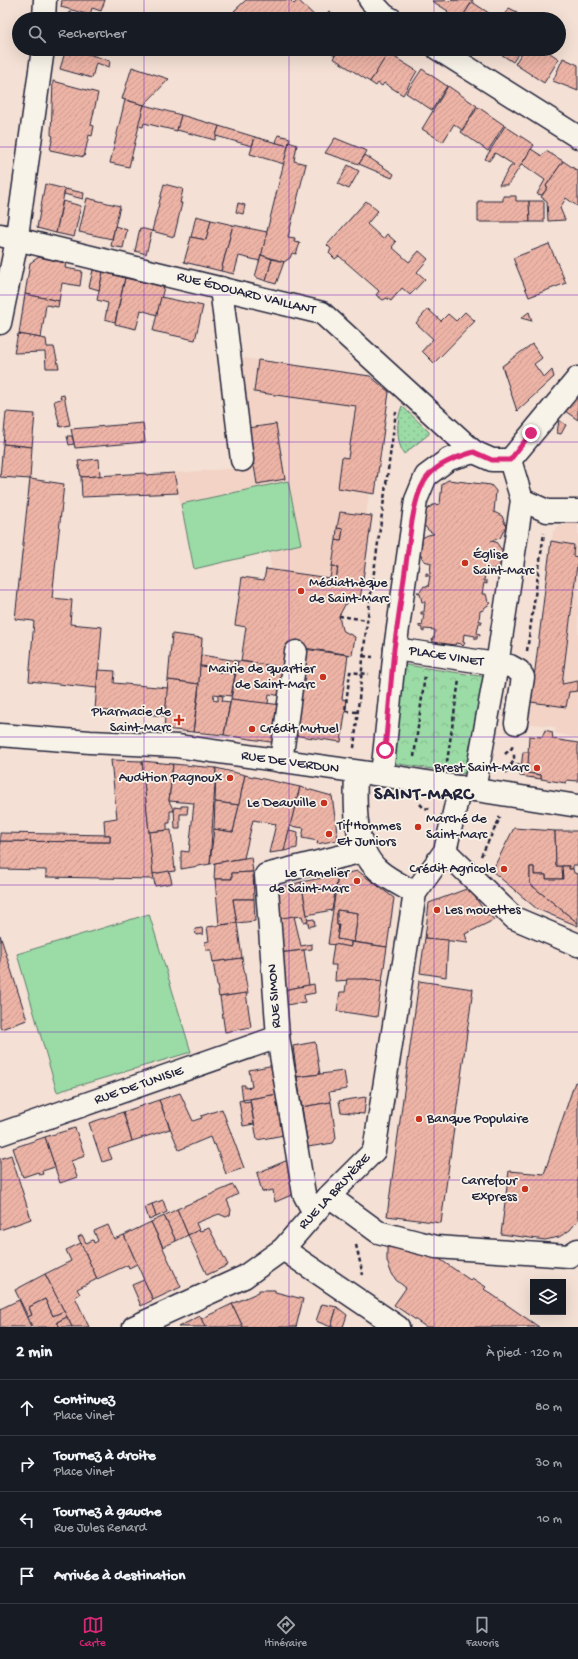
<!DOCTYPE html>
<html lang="fr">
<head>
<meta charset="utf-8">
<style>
	body { margin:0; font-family:"Gochi Hand",sans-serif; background:#242831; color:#f1f3f6 }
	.controls { position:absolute; right:12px; bottom:12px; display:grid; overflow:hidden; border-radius:0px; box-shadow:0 4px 16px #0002 }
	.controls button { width:36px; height:36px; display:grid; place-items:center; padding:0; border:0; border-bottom:1px solid #363941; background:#171b24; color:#f1f3f6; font:20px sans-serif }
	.stop { position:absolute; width:12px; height:12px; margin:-9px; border:3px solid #db2777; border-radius:50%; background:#fff }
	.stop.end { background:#db2777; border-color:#fff; box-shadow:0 1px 4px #0008 }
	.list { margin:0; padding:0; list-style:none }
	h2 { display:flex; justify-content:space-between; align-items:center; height:52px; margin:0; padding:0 16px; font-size:17px }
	h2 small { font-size:13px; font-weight:400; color:#9ea1a6 }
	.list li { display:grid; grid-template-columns:26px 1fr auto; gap:12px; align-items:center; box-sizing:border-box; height:56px; padding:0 16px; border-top:1px solid #363941 }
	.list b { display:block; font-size:15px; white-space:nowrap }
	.list p { margin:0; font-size:13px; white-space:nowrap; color:#9ea1a6 }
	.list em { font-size:13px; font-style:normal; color:#9ea1a6 }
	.icon { flex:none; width:22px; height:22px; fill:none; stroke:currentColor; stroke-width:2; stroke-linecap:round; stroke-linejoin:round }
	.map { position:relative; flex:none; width:578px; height:1327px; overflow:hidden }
	.search { position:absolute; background:#171b24; box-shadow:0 4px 16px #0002; left:12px; right:12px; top:12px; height:44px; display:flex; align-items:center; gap:10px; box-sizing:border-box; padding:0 14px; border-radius:22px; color:#9ea1a6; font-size:15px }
	.sheet { height:276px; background:#171b24 }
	nav { display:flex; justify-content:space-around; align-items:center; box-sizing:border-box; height:56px; border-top:1px solid #363941; background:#171b24; font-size:11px; color:#9ea1a6 }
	nav a { display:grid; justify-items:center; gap:2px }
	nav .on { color:#db2777 }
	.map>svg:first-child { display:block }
	.built { fill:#f2d3c6 }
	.grass { fill:url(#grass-dots); stroke:#5e7e70 }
	.forest { fill:url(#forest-crowns); stroke:#5e7e70 }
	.pitch { fill:#9bdba5; stroke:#5e7e70 }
	.building { fill:url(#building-hatch); stroke:#22223b }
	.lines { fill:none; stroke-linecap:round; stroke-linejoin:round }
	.minor-casing { stroke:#22223b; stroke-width:25 }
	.path { stroke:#22223b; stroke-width:2.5; stroke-dasharray:4 3; stroke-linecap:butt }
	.minor { stroke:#f7f3e8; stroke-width:22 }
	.route { stroke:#db2777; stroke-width:5 }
	.grid { fill:none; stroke:#7b2cbf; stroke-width:1; stroke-opacity:0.55 }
	.poi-dot { fill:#c8321e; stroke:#f7f3e8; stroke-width:1.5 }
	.labels { text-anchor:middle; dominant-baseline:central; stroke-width:3.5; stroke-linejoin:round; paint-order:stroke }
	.street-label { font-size:14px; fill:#22223b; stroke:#f7f3e8 }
	.poi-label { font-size:14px; fill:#22223b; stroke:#f7f3e8; text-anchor:end }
	.district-label { font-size:18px; font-weight:bold; letter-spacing:1px; fill:#22223b; stroke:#f7f3e8 }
</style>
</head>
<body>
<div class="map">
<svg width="578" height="1327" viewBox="0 0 578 1327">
	<defs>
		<pattern id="grass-dots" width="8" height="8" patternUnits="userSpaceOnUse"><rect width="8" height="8" fill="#9bdba5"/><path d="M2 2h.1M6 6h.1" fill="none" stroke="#85bc8f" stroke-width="1.8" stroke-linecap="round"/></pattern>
		<pattern id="forest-crowns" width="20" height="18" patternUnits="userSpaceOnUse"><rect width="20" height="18" fill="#9bdba5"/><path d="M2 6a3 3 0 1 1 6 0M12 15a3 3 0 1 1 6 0" fill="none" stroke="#85bc8f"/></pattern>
		<pattern id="building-hatch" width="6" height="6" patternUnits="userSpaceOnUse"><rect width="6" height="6" fill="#edb4a6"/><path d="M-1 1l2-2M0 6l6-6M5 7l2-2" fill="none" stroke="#cb9a90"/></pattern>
	</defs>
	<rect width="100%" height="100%" fill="#f4e0d4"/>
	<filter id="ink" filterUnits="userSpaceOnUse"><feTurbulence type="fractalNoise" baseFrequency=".025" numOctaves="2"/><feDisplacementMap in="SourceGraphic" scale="8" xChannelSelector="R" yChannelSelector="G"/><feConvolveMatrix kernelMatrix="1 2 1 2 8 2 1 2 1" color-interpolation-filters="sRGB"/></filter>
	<g filter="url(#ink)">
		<g class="built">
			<polygon points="237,357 370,376 389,392 375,494 369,493 366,515 340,512 330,578 271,569 269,552 194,569 174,473 254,467"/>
			<polygon points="578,522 578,738 555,733 556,727 519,722 534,679 553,532 558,526"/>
		</g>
		<path class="grass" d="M 402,406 L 429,432 L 429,434 L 404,454 C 396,442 396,420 402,406 Z"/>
		<polygon class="forest" points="400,664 486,677 467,774 392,763"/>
		<g class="pitch">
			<polygon points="288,481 301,544 194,569 181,504"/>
			<polygon points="149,914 191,1052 57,1092 17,954"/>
		</g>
		<g class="building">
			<polygon points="62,0 105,0 101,11 92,8 90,15 61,7"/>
			<polygon points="246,0 290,0 294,4 298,0 318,19 262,19 256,13 251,19 242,19 234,11"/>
			<polygon points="473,0 461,19 455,19 447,14 448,11 432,1"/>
			<polygon points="472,2 498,19 461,19"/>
			<polygon points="509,8 517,12 513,19 501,19"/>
			<polygon points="329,11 338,19 321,19"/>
			<polygon points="69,12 93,19 66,19"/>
			<polygon points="66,49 73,49 110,61 109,67 96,63 92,78 60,69"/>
			<polygon points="73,49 92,49 91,54"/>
			<polygon points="327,49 341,49 335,56"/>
			<polygon points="341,49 376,49 387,56 370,82 333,58"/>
			<polygon points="493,49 521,49 513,62"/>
			<polygon points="524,49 544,49 559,59 544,83 515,64"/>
			<polygon points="388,53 417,71 403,95 384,83 382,86 378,83 376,86 370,82"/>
			<polygon points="563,58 578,65 578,91 553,81"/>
			<polygon points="132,67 169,79 144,105 122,99"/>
			<polygon points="422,69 447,86 432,110 406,93"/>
			<polygon points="53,81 98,93 91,125 94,126 92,136 89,135 84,157 50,150 53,136 51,135"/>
			<polygon points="448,86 477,106 462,130 454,124 443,142 422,129"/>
			<polygon points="125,100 144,105 129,167 110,163"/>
			<polygon points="144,105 181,115 177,131 144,123 143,127 138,126"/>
			<polygon points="478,107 504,125 488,151 461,132"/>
			<polygon points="181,115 219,126 215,140 177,130"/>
			<polygon points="219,126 255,137 252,146 216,136"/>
			<polygon points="505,126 534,145 508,185 499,185 510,167 514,165 495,153 489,161 485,159"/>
			<polygon points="278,135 290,138 288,146 276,143"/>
			<polygon points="255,137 288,146 284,164 250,154"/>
			<polygon points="335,138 367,151 359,164 325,153"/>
			<polygon points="289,142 297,145 294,161 306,164 288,237 295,238 294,242 300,243 296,254 292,253 290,258 284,262 261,255"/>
			<polygon points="531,149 542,156 546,151 563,161 546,186 548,187 542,195 537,194 545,180 522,164"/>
			<polygon points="365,155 394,174 392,178 359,164"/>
			<polygon points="563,161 578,171 578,204 577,206 566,198 560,208 565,220 548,221 547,201 541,197 548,187 546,186"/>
			<polygon points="348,165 359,171 349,189 338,184"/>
			<polygon points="45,184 65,189 56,233 37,228"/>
			<polygon points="164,184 183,189 180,203 182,203 174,237 152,231"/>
			<polygon points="65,189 84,193 83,199 64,194"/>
			<polygon points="503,196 516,196 516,201 529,201 530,222 478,222 478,201 503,201"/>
			<polygon points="87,198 120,206 112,239 79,232"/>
			<polygon points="63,201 81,206 74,237 56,233"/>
			<polygon points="366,201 378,211 367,224 383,239 387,234 396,242 392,247 409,262 419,251 428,259 417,272 425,279 410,295 402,288 391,301 387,298 383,300 376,295 379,291 339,256 335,259 329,253 331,249 327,245"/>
			<polygon points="529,201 544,201 544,222 530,222"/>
			<polygon points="238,203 245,205 243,214 236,212"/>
			<polygon points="196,216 211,220 206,240 191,237"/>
			<polygon points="211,220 233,225 221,271 184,262 191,237 206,240"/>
			<polygon points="233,225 267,232 260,261 239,256 234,274 221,271"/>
			<polygon points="115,226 127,230 123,248 111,246"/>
			<polygon points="140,228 152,231 146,254 135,251"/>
			<polygon points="549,244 566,283 529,297 513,258"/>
			<polygon points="261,255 272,259 266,281 255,277"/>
			<polygon points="39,257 66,263 65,268 82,271 80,286 62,283 59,301 25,294 30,263"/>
			<polygon points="272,259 284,262 276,284 266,281"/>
			<polygon points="93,270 103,272 99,290 89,287"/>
			<polygon points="103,272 125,278 115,322 105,319 108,303 97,300"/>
			<polygon points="125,278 164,287 157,315 141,310 136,329 115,324"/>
			<polygon points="25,294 59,301 58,307 46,305 41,338 19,334"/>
			<polygon points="161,297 203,306 195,340 153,331"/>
			<polygon points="428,309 441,321 448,314 456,321 465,312 475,321 434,363 422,351 433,339 416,323"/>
			<polygon points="529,312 532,321 521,318"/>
			<polygon points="18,334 46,339 47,347 54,347 59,368 46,368 45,352 14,353"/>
			<polygon points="532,344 542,358 534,364 544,378 552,370 554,377 517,411 502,366"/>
			<polygon points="258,360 370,376 389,392 375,494 338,488 342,457 348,458 356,406 254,392"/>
			<polygon points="64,395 70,425 60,427 54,401 61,399 60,396"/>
			<polygon points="575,397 578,400 578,420 565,411"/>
			<polygon points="6,412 35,414 32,447 3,444"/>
			<polygon points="559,420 566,425 561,434 557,433"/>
			<polygon points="143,423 145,442 75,448 71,429"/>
			<polygon points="276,424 285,479 257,484 248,428"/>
			<polygon points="67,436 72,436 74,444 69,445"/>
			<polygon points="3,444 32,447 30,479 0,477"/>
			<polygon points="99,459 100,476 81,477 78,461"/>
			<polygon points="145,473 146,475 174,473 178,493 82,497 81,477"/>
			<polygon points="30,479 64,484 52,598 72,600 70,624 102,627 97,688 29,681 34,621 15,619"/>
			<polygon points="448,480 491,485 496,491 494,512 502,516 506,526 500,538 491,541 496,542 501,549 504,550 502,551 500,565 502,566 485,571 484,581 487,581 487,584 484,583 482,594 486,594 488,602 491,603 484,608 484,610 480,611 479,621 482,621 482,623 479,623 477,633 480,634 480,636 477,635 477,639 475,639 475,636 464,634 463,642 465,643 463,646 461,644 456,643 455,645 433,642 432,638 434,638 435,630 424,629 424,632 422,631 422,628 419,627 419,625 422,626 424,614 421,614 421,612 424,612 425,602 422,602 420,594 417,592 420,592 424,586 428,587 430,576 426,576 426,573 430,574 431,563 424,561 420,554 417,556 422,540 419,538 420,536 422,538 428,535 434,534 428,530 424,525 425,511 433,505 440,504 442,484"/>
			<polygon points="340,512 372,516 360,600 353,600 346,603 339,616 342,630 355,637 352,655 290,646 287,668 241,661 246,627 235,625 242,577 264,580 266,569 336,579 338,567 332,566 336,540 341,541 343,529 337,528"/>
			<polygon points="337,528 343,529 341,541 336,540"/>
			<polygon points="551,541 574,545 573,556 578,557 562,684 578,681 578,691 569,692 566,707 531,702"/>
			<polygon points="332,566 338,567 336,579 330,578"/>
			<polygon points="172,634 202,638 199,684 168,680"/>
			<polygon points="304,649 348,655 342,699 347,700 341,742 293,735"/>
			<polygon points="201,655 238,661 235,674 217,672 217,668 200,666"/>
			<polygon points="238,661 287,668 283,696 269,694 268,704 231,699"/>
			<polygon points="200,666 217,668 217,672 235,674 231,696 214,694 213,700 218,701 218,695 223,696 222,701 230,702 224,735 193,732 198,697"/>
			<polygon points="98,670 115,671 114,683 168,688 166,716 95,710"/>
			<polygon points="168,680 199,684 193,732 164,729"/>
			<polygon points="231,699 282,705 277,743 224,735"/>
			<polygon points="545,730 552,732 553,739 578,743 578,781 567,780 566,783 541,779 541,775 527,773 529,736 542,737"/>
			<polygon points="523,752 529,752 527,773 541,775 541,779 520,776"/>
			<polygon points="111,760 142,761 154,879 46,877 46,870 0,869 0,841 110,842 110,835 105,835 104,820 117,818"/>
			<polygon points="142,761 173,764 169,801 174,811 170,811 170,823 167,823 167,830 149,832"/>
			<polygon points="173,764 216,768 210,864 181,869 181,851 189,852 194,803 169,801"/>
			<polygon points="216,768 245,775 239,805 215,802"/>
			<polygon points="245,775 300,787 284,851 269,853 276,824 253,820 244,858 210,864 214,829 233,832"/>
			<polygon points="300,787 332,796 338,840 317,844 318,841 302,838 304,828 290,826"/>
			<polygon points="215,802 239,805 233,832 214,829"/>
			<polygon points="181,806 188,806 187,814 180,814 180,829 175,829 174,807 181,808"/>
			<polygon points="514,828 555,831 556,866 562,866 563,879 546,879 546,875 534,875 534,867 530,867 530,884 578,923 578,926 537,909 492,871"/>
			<polygon points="171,830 175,871 153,874 149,832"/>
			<polygon points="289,830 298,832 297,848 284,851"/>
			<polygon points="555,831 578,831 578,865 573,865 573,869 569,869 569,866 556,866"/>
			<polygon points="0,833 110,835 110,842 0,841"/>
			<polygon points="251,857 253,872 232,873 232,879 214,879 215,863"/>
			<polygon points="562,866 569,866 569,869 573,869 574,873 578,874 578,923 530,884 530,867 534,867 534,875 546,875 546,879 563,879"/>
			<polygon points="169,871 172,883 155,886 153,874"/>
			<polygon points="358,871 394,898 387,947 354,942 358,913 337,910 337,925 339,925 337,939 351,941 351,947 328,944 338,875"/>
			<polygon points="253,872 254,899 233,899 237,923 219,925 215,879 232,879 232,873"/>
			<polygon points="338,875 332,910 307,915 301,882"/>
			<polygon points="301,882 308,921 304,922 302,916 276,919 274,889"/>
			<polygon points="469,888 487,915 489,914 494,920 465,934 468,943 425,938 429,903"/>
			<polygon points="233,899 254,899 255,921 237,923"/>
			<polygon points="337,910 358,913 354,942 337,939 339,925 337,925"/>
			<polygon points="294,916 301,946 312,944 312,949 279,953 276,919"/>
			<polygon points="314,919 315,925 309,927 307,920"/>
			<polygon points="237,923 242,958 213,962 211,950 206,950 205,942 209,941 207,927"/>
			<polygon points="202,928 203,934 196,935 195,929"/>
			<polygon points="0,935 27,1020 1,1029 0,1027"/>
			<polygon points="425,938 448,940 446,977 420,973"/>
			<polygon points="351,942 387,947 382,981 366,979 335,981 336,965 331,965 334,944 351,947"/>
			<polygon points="304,950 309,985 284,990 279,953"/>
			<polygon points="242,958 248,993 219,997 213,962"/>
			<polygon points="347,979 366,979 382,981 377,1017 337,1011 340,992 345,992"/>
			<polygon points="419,981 473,989 441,1223 387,1216"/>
			<polygon points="314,984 315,993 304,995 305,1002 286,1005 284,990"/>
			<polygon points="246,993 251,1027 225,1032 220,997"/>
			<polygon points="315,1042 320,1074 297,1077 293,1046"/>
			<polygon points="274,1065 278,1094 243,1100 241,1085 245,1085 245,1088 252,1087 249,1070"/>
			<polygon points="344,1071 347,1089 329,1092 331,1102 302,1107 297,1077"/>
			<polygon points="575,1082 578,1083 578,1220 570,1230 559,1237 545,1240 501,1234 509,1171 544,1174"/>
			<polygon points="180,1093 193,1121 202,1118 201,1116 222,1109 244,1168 226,1174 215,1144 213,1145 210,1137 179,1150 159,1100"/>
			<polygon points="278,1094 284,1135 257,1140 250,1099"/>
			<polygon points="366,1097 364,1114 341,1112 339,1101"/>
			<polygon points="159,1100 170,1129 132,1141 123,1112"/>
			<polygon points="243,1100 244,1102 250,1101 254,1124 243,1126 239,1101"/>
			<polygon points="331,1102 336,1138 333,1143 308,1147 302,1107"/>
			<polygon points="123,1112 132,1141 108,1149 112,1159 102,1162 89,1123"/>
			<polygon points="75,1128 85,1156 71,1161 77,1177 60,1183 45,1137"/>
			<polygon points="45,1137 55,1167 42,1171 43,1174 39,1175 38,1172 23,1177 13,1148"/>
			<polygon points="11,1155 31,1219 0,1230 0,1159"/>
			<polygon points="288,1160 294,1194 275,1202 273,1190 262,1192 257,1173"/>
			<polygon points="233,1185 238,1194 227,1200 231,1210 230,1215 226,1217 219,1214 196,1223 199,1230 188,1235 177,1209"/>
			<polygon points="163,1200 167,1212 156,1217 152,1204"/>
			<polygon points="152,1204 156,1217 149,1220 145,1207"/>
			<polygon points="177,1209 188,1235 176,1241 164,1216"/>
			<polygon points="164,1216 176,1241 163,1247 151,1222"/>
			<polygon points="151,1222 181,1287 153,1300 124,1235"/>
			<polygon points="108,1225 114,1239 124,1235 137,1264 129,1268 128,1265 97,1279 78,1237 82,1235 86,1243 93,1240 94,1243 98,1241 94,1231"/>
			<polygon points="209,1228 228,1265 207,1275 188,1235 199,1230 200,1231"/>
			<polygon points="81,1243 97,1279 77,1289 80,1294 75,1297 89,1327 72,1327 45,1274 71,1261 66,1250"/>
			<polygon points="387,1247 430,1253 429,1257 438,1258 470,1280 472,1278 486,1287 484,1289 539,1327 426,1327 394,1305 406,1288 396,1280 391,1272 387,1261"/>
			<polygon points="45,1274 64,1311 53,1316 45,1299 29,1307 32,1315 28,1317 15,1290"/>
			<polygon points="144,1280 153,1300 141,1306 132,1285"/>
			<polygon points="259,1290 275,1290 275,1292 303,1299 296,1327 243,1327 232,1304 259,1292"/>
			<polygon points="45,1299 53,1316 64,1311 67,1317 57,1322 60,1327 32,1327 28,1317 32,1315 29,1307"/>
			<polygon points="19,1300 31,1327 0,1327 0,1309"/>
			<polygon points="232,1304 243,1327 205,1327 201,1319"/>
			<polygon points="322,1304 337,1307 331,1327 316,1321"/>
			<polygon points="337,1307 347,1315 343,1327 331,1327"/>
			<polygon points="200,1316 205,1327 178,1327"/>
			<polygon points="67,1317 72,1327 60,1327 57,1322"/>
		</g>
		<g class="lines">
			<g class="minor-casing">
				<g id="minor">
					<polyline points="370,0 384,15 391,19"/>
					<polyline points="44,19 45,0"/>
					<polyline points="438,49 578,137"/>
					<polyline points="0,235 322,313 474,452 492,460 510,460"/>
					<polyline points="221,288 242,460"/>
					<polyline points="0,323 15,250 43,49"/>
					<polyline points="510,460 578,378"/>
					<polyline points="522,500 547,511 578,511"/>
					<polyline points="395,649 510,666 519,671 523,677 516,723"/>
					<polyline points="0,735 90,742 177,746 382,775 578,806"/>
					<polyline points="281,761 296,652"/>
					<path d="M 356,772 C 355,803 353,848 378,870 C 388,879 403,886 415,893"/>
					<polyline points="382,775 395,649 416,500 426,476 449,459 474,452"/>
					<polyline points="474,790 497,665 522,500 510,460"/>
					<polyline points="445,851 514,918 578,945"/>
					<polyline points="0,1134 278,1037"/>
					<polyline points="329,1196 378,1232 436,1247 569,1256 578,1250"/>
					<polyline points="314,1213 304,1194 278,1037 266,875 363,851"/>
					<polyline points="283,1249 398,1327"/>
					<polyline points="134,1327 244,1277 283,1249 329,1196 374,1151 415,893 445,851 460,787"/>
				</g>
			</g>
			<g class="path">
				<polyline points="339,616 368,620"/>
				<polyline points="527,651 544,533"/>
				<polyline points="363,656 373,657"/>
				<polyline points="357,712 345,711 350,672 369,674"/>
				<polyline points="354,748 366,630 396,412"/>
				<polyline points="505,754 512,748 513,744"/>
				<polyline points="414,757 425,675"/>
				<polyline points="447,762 459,680"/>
				<polyline points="511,765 514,760 514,754"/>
				<polyline points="506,773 511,765 522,764"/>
				<polyline points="420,804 424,808 432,809"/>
				<polyline points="481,856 500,818 498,818"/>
				<polyline points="356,1245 363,1275"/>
			</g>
			<use href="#minor" class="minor"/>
		</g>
	</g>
	<g class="lines" filter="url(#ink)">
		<path class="route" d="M 385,750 L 394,649 L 412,521 C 420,476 430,465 474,452 L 492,460 L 510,460 L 531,433"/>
	</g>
	<path class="grid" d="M 144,0 L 144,19M 289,0 L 289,19M 434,0 L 434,19M 144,49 L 144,1327M 289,49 L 289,1327M 434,49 L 434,1327M 0,147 L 578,147M 0,295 L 578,295M 0,442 L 578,442M 0,590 L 578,590M 0,737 L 578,737M 0,885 L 578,885M 0,1032 L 578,1032M 0,1180 L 578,1180"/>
	<g class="poi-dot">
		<circle cx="465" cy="563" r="4"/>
		<circle cx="301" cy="591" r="4"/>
		<circle cx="323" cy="677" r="4"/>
		<path d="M177 714h4v4h4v4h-4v4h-4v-4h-4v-4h4z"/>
		<circle cx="252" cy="729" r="4"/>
		<circle cx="537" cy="768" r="4"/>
		<circle cx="230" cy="778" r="4"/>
		<circle cx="324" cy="803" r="4"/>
		<circle cx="418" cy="827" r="4"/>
		<circle cx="329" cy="834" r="4"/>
		<circle cx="504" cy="869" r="4"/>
		<circle cx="357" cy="881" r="4"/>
		<circle cx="437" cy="910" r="4"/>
		<circle cx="419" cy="1119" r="4"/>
		<circle cx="525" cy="1189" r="4"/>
	</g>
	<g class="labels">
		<g class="street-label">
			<text transform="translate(246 294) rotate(14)">RUE ÉDOUARD VAILLANT</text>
			<text transform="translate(446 657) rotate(9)">PLACE VINET</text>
			<text transform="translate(290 763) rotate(8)">RUE DE VERDUN</text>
			<text transform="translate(275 996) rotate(-94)">RUE SIMON</text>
			<text transform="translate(139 1086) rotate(-19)">RUE DE TUNISIE</text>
			<text transform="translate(335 1192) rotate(-47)">RUE LA BRUYÈRE</text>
		</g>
		<g class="poi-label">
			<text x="473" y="555" text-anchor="start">Église<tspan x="473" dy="16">Saint-Marc</tspan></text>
			<text x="309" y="583" text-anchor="start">Médiathèque<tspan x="309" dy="16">de Saint-Marc</tspan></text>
			<text x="315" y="669">Mairie de quartier<tspan x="315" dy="16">de Saint-Marc</tspan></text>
			<text x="171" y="712">Pharmacie de<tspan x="171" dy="16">Saint-Marc</tspan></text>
			<text x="260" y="729" text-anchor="start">Crédit Mutuel</text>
			<text x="529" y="768">Brest Saint-Marc</text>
			<text x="222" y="778">Audition Pagnoux</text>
			<text x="316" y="803">Le Deauville</text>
			<text x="426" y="819" text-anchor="start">Marché de<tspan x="426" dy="16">Saint-Marc</tspan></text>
			<text x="337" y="826" text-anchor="start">Tif'Hommes<tspan x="337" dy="16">Et Juniors</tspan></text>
			<text x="496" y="869">Crédit Agricole</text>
			<text x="349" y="873">Le Tamelier<tspan x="349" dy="16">de Saint-Marc</tspan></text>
			<text x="445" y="910" text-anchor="start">Les mouettes</text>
			<text x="427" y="1119" text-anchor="start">Banque Populaire</text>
			<text x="517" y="1181">Carrefour<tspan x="517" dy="16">Express</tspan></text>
		</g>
		<g class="district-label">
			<text x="424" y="795">SAINT-MARC</text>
		</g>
	</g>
</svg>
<div class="controls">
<button><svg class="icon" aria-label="layers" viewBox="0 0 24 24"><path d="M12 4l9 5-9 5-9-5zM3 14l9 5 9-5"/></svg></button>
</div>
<div class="stop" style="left:385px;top:750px"></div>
<div class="stop end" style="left:531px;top:433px"></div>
<div class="search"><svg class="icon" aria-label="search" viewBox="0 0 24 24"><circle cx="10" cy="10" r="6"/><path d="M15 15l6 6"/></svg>Rechercher</div>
</div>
<section class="sheet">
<h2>2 min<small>À pied · 120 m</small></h2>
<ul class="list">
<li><svg class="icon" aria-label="ahead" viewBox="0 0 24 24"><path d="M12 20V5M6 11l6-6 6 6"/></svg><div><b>Continuez</b><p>Place Vinet</p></div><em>80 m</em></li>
<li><svg class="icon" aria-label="right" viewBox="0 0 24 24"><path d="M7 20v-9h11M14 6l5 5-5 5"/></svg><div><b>Tournez à droite</b><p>Place Vinet</p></div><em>30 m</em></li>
<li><svg class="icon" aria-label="left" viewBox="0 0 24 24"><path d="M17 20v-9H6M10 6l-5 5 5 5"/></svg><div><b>Tournez à gauche</b><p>Rue Jules Renard</p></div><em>10 m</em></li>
<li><svg class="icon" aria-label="arrive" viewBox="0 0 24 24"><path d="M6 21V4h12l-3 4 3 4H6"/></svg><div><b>Arrivée à destination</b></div></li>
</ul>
</section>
<nav>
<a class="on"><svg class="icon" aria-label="map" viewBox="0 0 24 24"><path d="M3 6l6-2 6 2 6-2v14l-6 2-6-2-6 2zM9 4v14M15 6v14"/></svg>Carte</a>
<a><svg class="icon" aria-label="directions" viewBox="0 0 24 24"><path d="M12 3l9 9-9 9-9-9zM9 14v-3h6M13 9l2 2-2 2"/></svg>Itinéraire</a>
<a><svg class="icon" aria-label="saved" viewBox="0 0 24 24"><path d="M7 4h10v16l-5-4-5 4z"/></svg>Favoris</a>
</nav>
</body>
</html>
